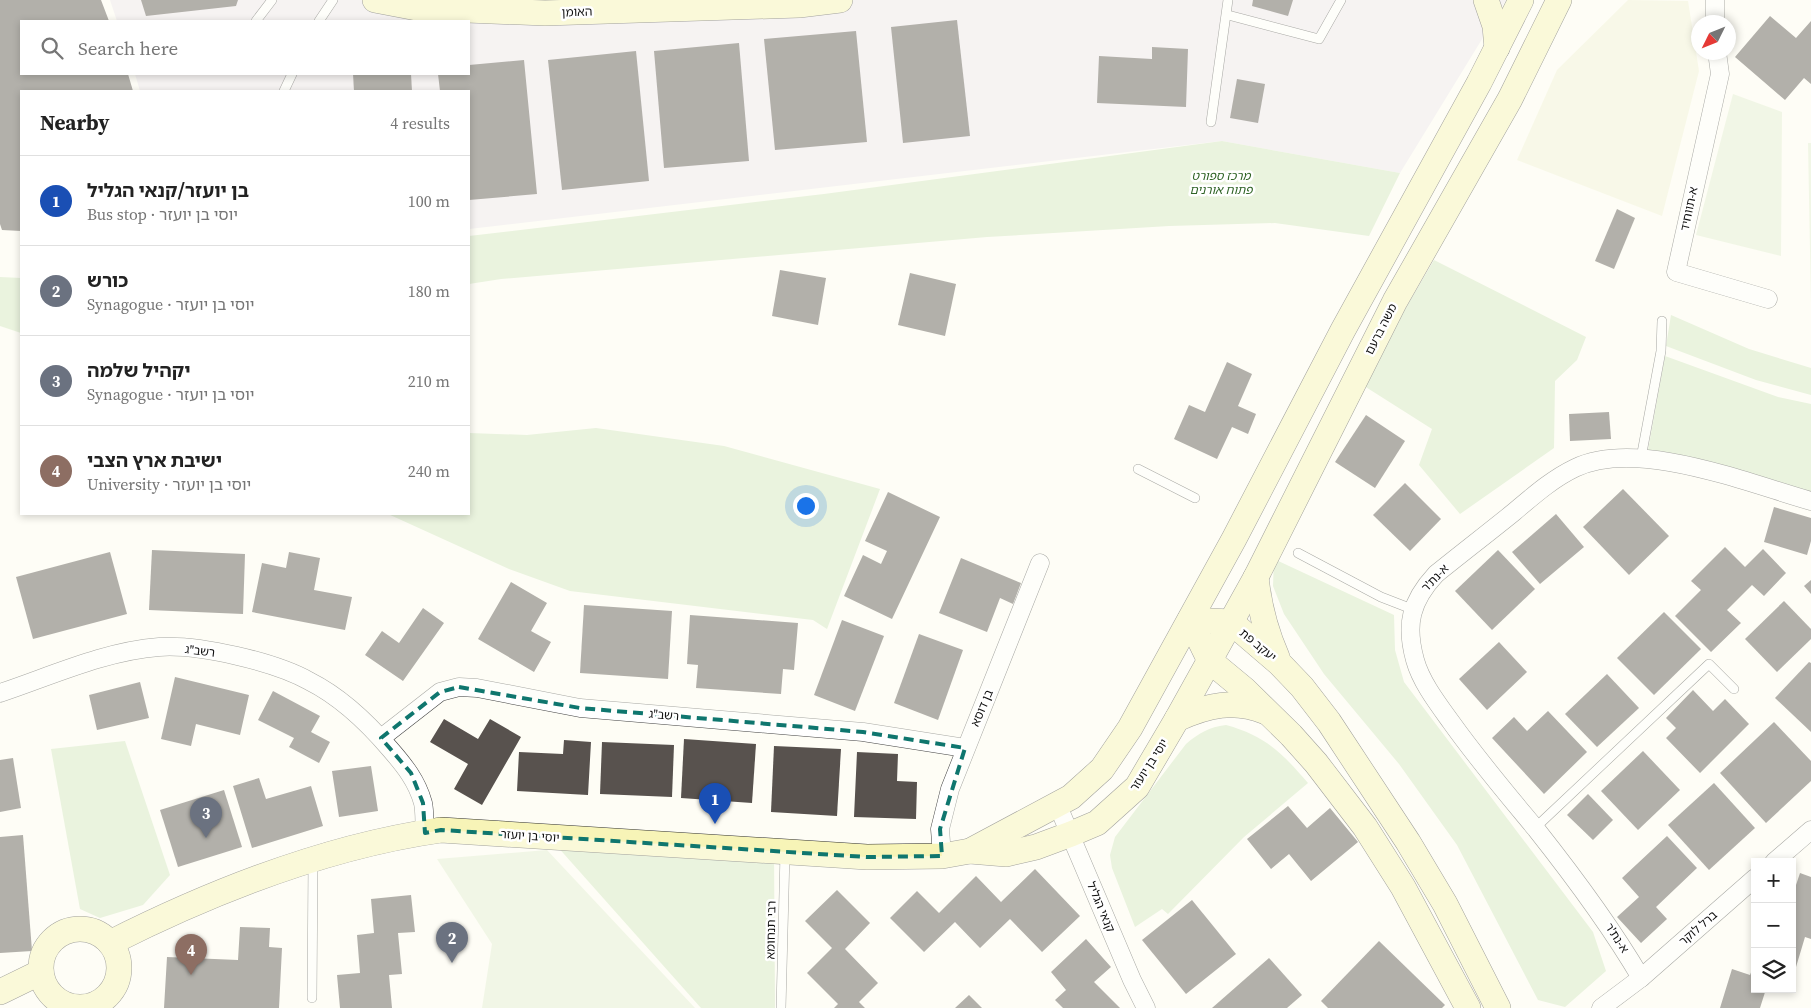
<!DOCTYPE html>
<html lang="en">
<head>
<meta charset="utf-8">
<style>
	body { margin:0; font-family:"Source Serif 4","Noto Sans Hebrew",serif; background:#f6f6f6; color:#222 }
	.controls { position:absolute; right:15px; bottom:15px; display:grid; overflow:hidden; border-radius:0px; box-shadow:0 2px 8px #0003 }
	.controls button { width:45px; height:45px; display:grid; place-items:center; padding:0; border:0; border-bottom:1px solid #e0e0e0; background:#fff; color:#222; font:25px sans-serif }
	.compass { position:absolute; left:1691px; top:15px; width:45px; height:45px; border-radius:50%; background:#fff; box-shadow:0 2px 8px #0003; rotate:227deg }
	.you { position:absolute; left:805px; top:505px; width:18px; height:18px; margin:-12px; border:4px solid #fff; border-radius:50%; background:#1a73e8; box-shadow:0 0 0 8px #1a73e833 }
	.badge { display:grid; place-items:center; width:32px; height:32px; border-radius:50%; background:#7c3aed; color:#fff; font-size:16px; font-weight:700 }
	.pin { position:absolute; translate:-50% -41px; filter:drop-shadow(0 1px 2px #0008) }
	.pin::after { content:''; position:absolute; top:26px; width:18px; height:15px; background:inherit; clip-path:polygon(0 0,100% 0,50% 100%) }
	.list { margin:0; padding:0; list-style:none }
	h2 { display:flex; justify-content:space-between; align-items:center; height:65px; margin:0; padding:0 20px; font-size:21px }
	h2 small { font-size:16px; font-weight:400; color:#767676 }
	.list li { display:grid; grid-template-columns:32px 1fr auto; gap:15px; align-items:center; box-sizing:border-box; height:90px; padding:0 20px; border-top:1px solid #e0e0e0 }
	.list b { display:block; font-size:19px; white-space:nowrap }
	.list p { margin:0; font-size:16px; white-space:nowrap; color:#767676 }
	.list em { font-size:16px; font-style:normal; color:#767676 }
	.icon { flex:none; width:28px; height:28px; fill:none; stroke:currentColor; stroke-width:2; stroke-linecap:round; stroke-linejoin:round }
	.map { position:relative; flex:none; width:1811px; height:1008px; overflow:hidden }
	.search { position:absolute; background:#fff; box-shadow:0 2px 8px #0003; left:20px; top:20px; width:450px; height:55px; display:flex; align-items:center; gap:12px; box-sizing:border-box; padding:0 18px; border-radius:0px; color:#767676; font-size:19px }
	.panel { position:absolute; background:#fff; box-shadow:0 2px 8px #0003; left:20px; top:90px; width:450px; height:425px; border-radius:0px }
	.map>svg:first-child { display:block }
	.industrial { fill:#ede6ee }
	.farmland { fill:#f2f2d7 }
	.green { fill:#d2e6c1 }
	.pitch { fill:#e3eed2 }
	.building { fill:#58524e }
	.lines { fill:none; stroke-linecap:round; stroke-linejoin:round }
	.lane-casing { stroke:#434343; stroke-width:10 }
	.street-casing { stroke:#434343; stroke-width:19 }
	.secondary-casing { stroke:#323232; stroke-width:26 }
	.lane { stroke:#fff; stroke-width:9 }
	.street { stroke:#fff; stroke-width:18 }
	.secondary { stroke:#f7f4b7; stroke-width:25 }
	.marked { fill:none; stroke:#0f766e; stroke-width:4; stroke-dasharray:10 6; stroke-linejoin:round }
	.labels { text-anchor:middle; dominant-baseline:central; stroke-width:5; stroke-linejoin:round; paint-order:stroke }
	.street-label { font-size:12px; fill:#101010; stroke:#fff }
	.park-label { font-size:12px; font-style:italic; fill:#2f6326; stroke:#fff }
</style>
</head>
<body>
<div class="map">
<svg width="1811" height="1008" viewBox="0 0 1811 1008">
	<rect width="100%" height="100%" fill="#fefdf5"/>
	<polygon class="industrial" points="110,0 1506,0 1400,173 1222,141 469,229 469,91 140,91 135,74 469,74 469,21 117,21"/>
	<polygon class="farmland" points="1628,0 1688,1 1699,71 1662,216 1517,160 1557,70"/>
	<g class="green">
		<polygon points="1222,141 1400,173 1369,236 1275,223 1169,226 987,237 501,279 469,284 469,236 824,194"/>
		<polygon points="1434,260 1586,337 1577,360 1555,381 1554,448 1460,514 1419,465 1432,429 1361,384"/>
		<polygon points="0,277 21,278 21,333 0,326"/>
		<polygon points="1671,315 1749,349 1811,368 1811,395 1756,380 1666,346"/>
		<polygon points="1665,356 1778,397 1811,404 1811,494 1685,456 1648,450"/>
		<polygon points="596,428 724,446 880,489 827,629 813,620 570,591 509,569 388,514 469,514 469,433 527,435"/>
		<polygon points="1274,559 1394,615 1395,650 1404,682 1593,932 1606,971 1565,1007 1538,1000 1457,845 1399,764 1324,674 1284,614 1273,586"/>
		<path d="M 1226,725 C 1266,736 1282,753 1308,783 L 1244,837 L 1168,914 L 1162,909 L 1135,927 L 1112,868 L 1110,855 L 1115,837 L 1186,744 C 1199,733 1209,727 1226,725 Z"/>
		<polygon points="125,741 170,875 143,905 100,918 80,909 51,749"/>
		<polygon points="556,845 774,852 775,1008 701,1008"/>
	</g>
	<g class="pitch">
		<polygon points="1733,94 1782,112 1781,256 1696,235"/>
		<polygon points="1808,143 1811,143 1811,303"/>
		<polygon points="547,850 695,1008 482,1008 492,944 437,859"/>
	</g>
	<g class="building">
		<polygon points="0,0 101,0 109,21 21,21 21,74 128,74 133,91 21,91 21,231 2,230 0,224"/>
		<polygon points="141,0 238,0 236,6 146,16"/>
		<polygon points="1253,0 1293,0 1288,16 1252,6"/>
		<polygon points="1770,16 1796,38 1811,21 1811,84 1804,78 1785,100 1735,57"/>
		<polygon points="957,20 970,136 903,143 891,27"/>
		<polygon points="856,31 867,142 775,150 764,39"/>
		<polygon points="739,43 749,161 664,168 654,51"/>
		<polygon points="1152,47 1188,49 1186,107 1097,103 1099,56 1152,59"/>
		<polygon points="636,51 649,181 562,190 548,60"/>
		<polygon points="524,60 537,194 469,200 469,91 440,91 438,74 469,74 469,65"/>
		<polygon points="353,74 411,74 412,91 354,91"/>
		<polygon points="1237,79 1265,84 1258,123 1230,118"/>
		<polygon points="1617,209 1635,218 1614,269 1595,261"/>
		<polygon points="780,270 826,278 818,325 772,316"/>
		<polygon points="910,273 956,284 945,336 898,325"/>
		<polygon points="1227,362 1252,374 1238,406 1256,414 1248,434 1232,427 1217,459 1174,439 1189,405 1205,412"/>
		<polygon points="1609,412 1611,439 1570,441 1569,414"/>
		<polygon points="1366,415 1405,441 1375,488 1335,462"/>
		<polygon points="1405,483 1441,519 1410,551 1373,515"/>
		<polygon points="1623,489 1669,536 1629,575 1583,527"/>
		<polygon points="888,492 940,517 892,619 844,596 863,555 881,564 887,551 865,541"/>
		<polygon points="1774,507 1811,518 1811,541 1807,555 1764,542"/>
		<polygon points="1556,514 1584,547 1540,584 1512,552"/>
		<polygon points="1725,547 1745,567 1763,549 1786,573 1764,596 1752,585 1727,610 1741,623 1711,652 1675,616 1701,590 1691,581"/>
		<polygon points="152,550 245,554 243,614 149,610"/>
		<polygon points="1498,550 1535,589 1492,630 1455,591"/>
		<polygon points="110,552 127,614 33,639 16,577"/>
		<polygon points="289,552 320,558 314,590 352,597 345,630 252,612 262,563 286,568"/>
		<polygon points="961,558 1021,583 1013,604 1000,598 987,632 939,613"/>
		<polygon points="1811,580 1811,594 1804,586"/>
		<polygon points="511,582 547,603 531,631 551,642 534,672 478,639"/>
		<polygon points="1784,601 1811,629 1811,639 1777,672 1745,639"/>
		<polygon points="584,605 672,611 668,679 580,673"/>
		<polygon points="423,608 444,623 403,681 365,655 382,631 399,643"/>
		<polygon points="1664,612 1701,649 1654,695 1617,658"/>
		<polygon points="690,615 798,623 794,670 783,669 781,694 696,688 698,665 687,664"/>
		<polygon points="842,620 884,636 855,711 814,695"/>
		<polygon points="919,634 963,650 938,720 894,703"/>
		<polygon points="1499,642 1527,672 1487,710 1459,679"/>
		<polygon points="1809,662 1811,663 1811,732 1775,698"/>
		<polygon points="1607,674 1639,708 1597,747 1565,714"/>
		<polygon points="175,677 249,695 240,735 196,724 191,746 161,739"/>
		<polygon points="140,682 149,718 97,730 89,695"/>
		<polygon points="1693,690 1713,711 1725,699 1749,724 1700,773 1666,738 1676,728 1666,718"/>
		<polygon points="273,691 320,716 311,732 330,742 319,763 289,747 294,738 258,720"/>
		<polygon points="1548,711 1587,752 1544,794 1492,738 1514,717 1527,731"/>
		<polygon points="444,719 478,739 490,719 521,737 482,805 454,789 468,764 430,742"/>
		<polygon points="1774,722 1811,761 1811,781 1766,823 1720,773"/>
		<polygon points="684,739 756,744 752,803 681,798"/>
		<polygon points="564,740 591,742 588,795 517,791 519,752 563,754"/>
		<polygon points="602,742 674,745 672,797 600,794"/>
		<polygon points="774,746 841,749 837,816 771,812"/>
		<polygon points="1643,751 1680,790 1638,830 1601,791"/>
		<polygon points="857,752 898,754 897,781 917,782 916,819 854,817"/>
		<polygon points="13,758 21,808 0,812 0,760"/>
		<polygon points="371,766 378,811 339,817 332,771"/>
		<polygon points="259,778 266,799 311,786 323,826 252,848 233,786"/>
		<polygon points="1714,783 1755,828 1709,870 1668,825"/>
		<polygon points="224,790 242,847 178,867 160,810"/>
		<polygon points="1588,794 1613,820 1593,840 1567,815"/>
		<polygon points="1288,806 1307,828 1330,808 1358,842 1311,881 1289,854 1271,869 1247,839"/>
		<polygon points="23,835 32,951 0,953 0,837"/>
		<polygon points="1667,836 1697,868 1656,907 1667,919 1641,943 1617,917 1639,897 1622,878"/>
		<polygon points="1035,869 1080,916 1042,952 1010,919 980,948 955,922 924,952 890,918 917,891 939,913 976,876 1001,902"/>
		<polygon points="1800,873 1811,877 1811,939 1805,937 1793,977 1792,897"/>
		<polygon points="837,890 870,923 845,949 878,983 859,1002 865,1008 834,1008 838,1004 807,973 832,948 805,921"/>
		<polygon points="411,895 415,932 398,933 402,974 389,975 392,1008 340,1008 337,975 360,973 357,935 374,933 371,899"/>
		<polygon points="1192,900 1236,954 1186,994 1142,940"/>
		<polygon points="240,927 270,928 269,947 282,948 279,1008 164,1008 167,957 238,960"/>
		<polygon points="1086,939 1111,967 1094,982 1120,1008 1063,1008 1055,1000 1066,990 1051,972"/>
		<polygon points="1379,941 1445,1005 1442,1008 1328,1008 1321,1001"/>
		<polygon points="1269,958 1302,995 1287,1008 1212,1008"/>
		<polygon points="1755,962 1755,989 1766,989 1760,1008 1720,1008 1732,969 1750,975"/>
		<polygon points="969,995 982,1008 955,1008"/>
	</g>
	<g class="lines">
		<g class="lane-casing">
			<g id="lane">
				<polyline points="1228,15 1319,39 1341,0"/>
				<polyline points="256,21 272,0"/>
				<polyline points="319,21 333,0"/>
				<polyline points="284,91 292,74"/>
				<polyline points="1211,122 1228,0"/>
				<polyline points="1641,458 1661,351 1662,321"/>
				<polyline points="1138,469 1195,498"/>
				<polyline points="1298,553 1381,597 1412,609"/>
				<polyline points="1535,828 1709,664 1734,689"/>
				<polyline points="312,998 313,861"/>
				<polyline points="781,1008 785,853"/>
			</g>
		</g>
		<g class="street-casing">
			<g id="street">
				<polyline points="1715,0 1715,22"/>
				<polyline points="1717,52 1720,74 1676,272 1768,299"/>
				<path d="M 0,693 C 51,676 105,651 159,647 C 199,644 275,662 309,681 C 341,697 367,722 390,749 C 404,765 417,781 423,803 C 425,812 424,823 425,833"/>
				<polyline points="381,738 440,692 459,687 477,688 580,708 863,732 965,748"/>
				<polyline points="1058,806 1132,980 1146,1008"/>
				<polyline points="942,856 940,829 950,789 1040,563"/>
				<polyline points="1774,862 1811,830"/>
				<path d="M 1641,978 C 1610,925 1574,877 1536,829 C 1507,794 1478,760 1451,722 C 1438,704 1421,682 1415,660 C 1405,624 1411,601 1436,574 C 1462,553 1488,533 1514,512 C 1533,496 1552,479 1575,468 C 1637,438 1747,483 1811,501"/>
				<polyline points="1601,1008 1641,978 1755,878"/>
			</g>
		</g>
		<g class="secondary-casing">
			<g id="secondary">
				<polyline points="375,0 417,8 545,13 799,5 840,0"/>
				<polyline points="1486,0 1495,26 1497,48"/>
				<path d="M 1256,577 C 1259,606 1265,630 1277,657"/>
				<polyline points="1190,620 1231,622 1280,664 1302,687 1329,722 1408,842 1445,904 1498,1008"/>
				<polyline points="1190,620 1210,661 1245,690 1291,735 1316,763 1365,827 1403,887 1468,1008"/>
				<path d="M 1177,719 C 1208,705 1234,699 1266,712"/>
				<polyline points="970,851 1006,854 1036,847 1071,834 1097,823 1137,787 1177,719 1256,577 1395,301 1510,99 1559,0"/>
				<circle cx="80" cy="968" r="39"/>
				<path d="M 110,943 C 211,892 328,846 441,830 L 867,857 L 942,856 L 970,851 L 1071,797 L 1102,769 L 1130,728 L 1234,539 L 1343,330 L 1479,83 L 1521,0"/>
				<polyline points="0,992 41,972"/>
			</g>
		</g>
		<use href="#lane" class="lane"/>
		<use href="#street" class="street"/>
		<use href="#secondary" class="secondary"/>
	</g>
	<path d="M0 0H1811V1008H0ZM 459,687 L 580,708 L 863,732 L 965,748 L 940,829 L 942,856 L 867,857 L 441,830 L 425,833 L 423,803 L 411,773 L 381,738 L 440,692 Z" fill="#fefdf5" fill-opacity=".55" fill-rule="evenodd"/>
	<path class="marked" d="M 459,687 L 580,708 L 863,732 L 965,748 L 940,829 L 942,856 L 867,857 L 441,830 L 425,833 L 423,803 L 411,773 L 381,738 L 440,692 Z"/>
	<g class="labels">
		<g class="street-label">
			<text transform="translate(577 12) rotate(-2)">האומן</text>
			<text transform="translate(1689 209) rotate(-78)">א-תווחיד</text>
			<text transform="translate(1381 329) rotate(-63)">משה ברעם</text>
			<text transform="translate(1435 578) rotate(-46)">א-נת'ר</text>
			<text transform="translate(1258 645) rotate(40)">יעקב פת</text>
			<text transform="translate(200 651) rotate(7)">רשב"ג</text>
			<text transform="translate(982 708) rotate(-67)">בן דוסא</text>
			<text transform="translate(664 715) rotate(5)">רשב"ג</text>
			<text transform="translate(1149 765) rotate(-57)">יוסי בן יועזר</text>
			<text transform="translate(530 836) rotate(4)">יוסי בן יועזר</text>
			<text transform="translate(1101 907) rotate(67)">קנאי הגליל</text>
			<text transform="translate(1698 928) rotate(-41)">ברל לוקר</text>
			<text transform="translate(771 930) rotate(-89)">רבי תנחומא</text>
			<text transform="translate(1617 938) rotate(57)">א-נת'ר</text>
		</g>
		<g class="park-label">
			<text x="1221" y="176">מרכז ספורט<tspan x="1221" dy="14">פתוח אורנים</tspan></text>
		</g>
	</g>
</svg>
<div class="controls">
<button>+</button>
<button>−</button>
<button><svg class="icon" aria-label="layers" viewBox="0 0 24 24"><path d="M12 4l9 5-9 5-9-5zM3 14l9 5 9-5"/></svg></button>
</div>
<svg class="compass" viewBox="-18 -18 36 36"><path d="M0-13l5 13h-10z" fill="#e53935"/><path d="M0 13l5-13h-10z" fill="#767676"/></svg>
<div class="you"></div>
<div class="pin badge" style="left:715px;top:824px;background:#1a4fb4">1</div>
<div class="pin badge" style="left:452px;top:963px;background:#6b7280">2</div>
<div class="pin badge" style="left:206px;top:838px;background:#6b7280">3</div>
<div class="pin badge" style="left:191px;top:975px;background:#8d6e63">4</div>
<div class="search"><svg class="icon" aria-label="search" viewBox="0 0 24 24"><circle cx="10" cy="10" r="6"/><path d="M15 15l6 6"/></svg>Search here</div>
<section class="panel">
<h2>Nearby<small>4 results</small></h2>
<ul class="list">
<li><span class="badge" style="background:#1a4fb4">1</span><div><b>בן יועזר/קנאי הגליל</b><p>Bus stop · יוסי בן יועזר</p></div><em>100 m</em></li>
<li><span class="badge" style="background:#6b7280">2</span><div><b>כורש</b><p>Synagogue · יוסי בן יועזר</p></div><em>180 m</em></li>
<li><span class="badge" style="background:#6b7280">3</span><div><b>יקהיל שלמה</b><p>Synagogue · יוסי בן יועזר</p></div><em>210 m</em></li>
<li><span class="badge" style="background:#8d6e63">4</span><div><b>ישיבת ארץ הצבי</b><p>University · יוסי בן יועזר</p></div><em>240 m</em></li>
</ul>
</section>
</div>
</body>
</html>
